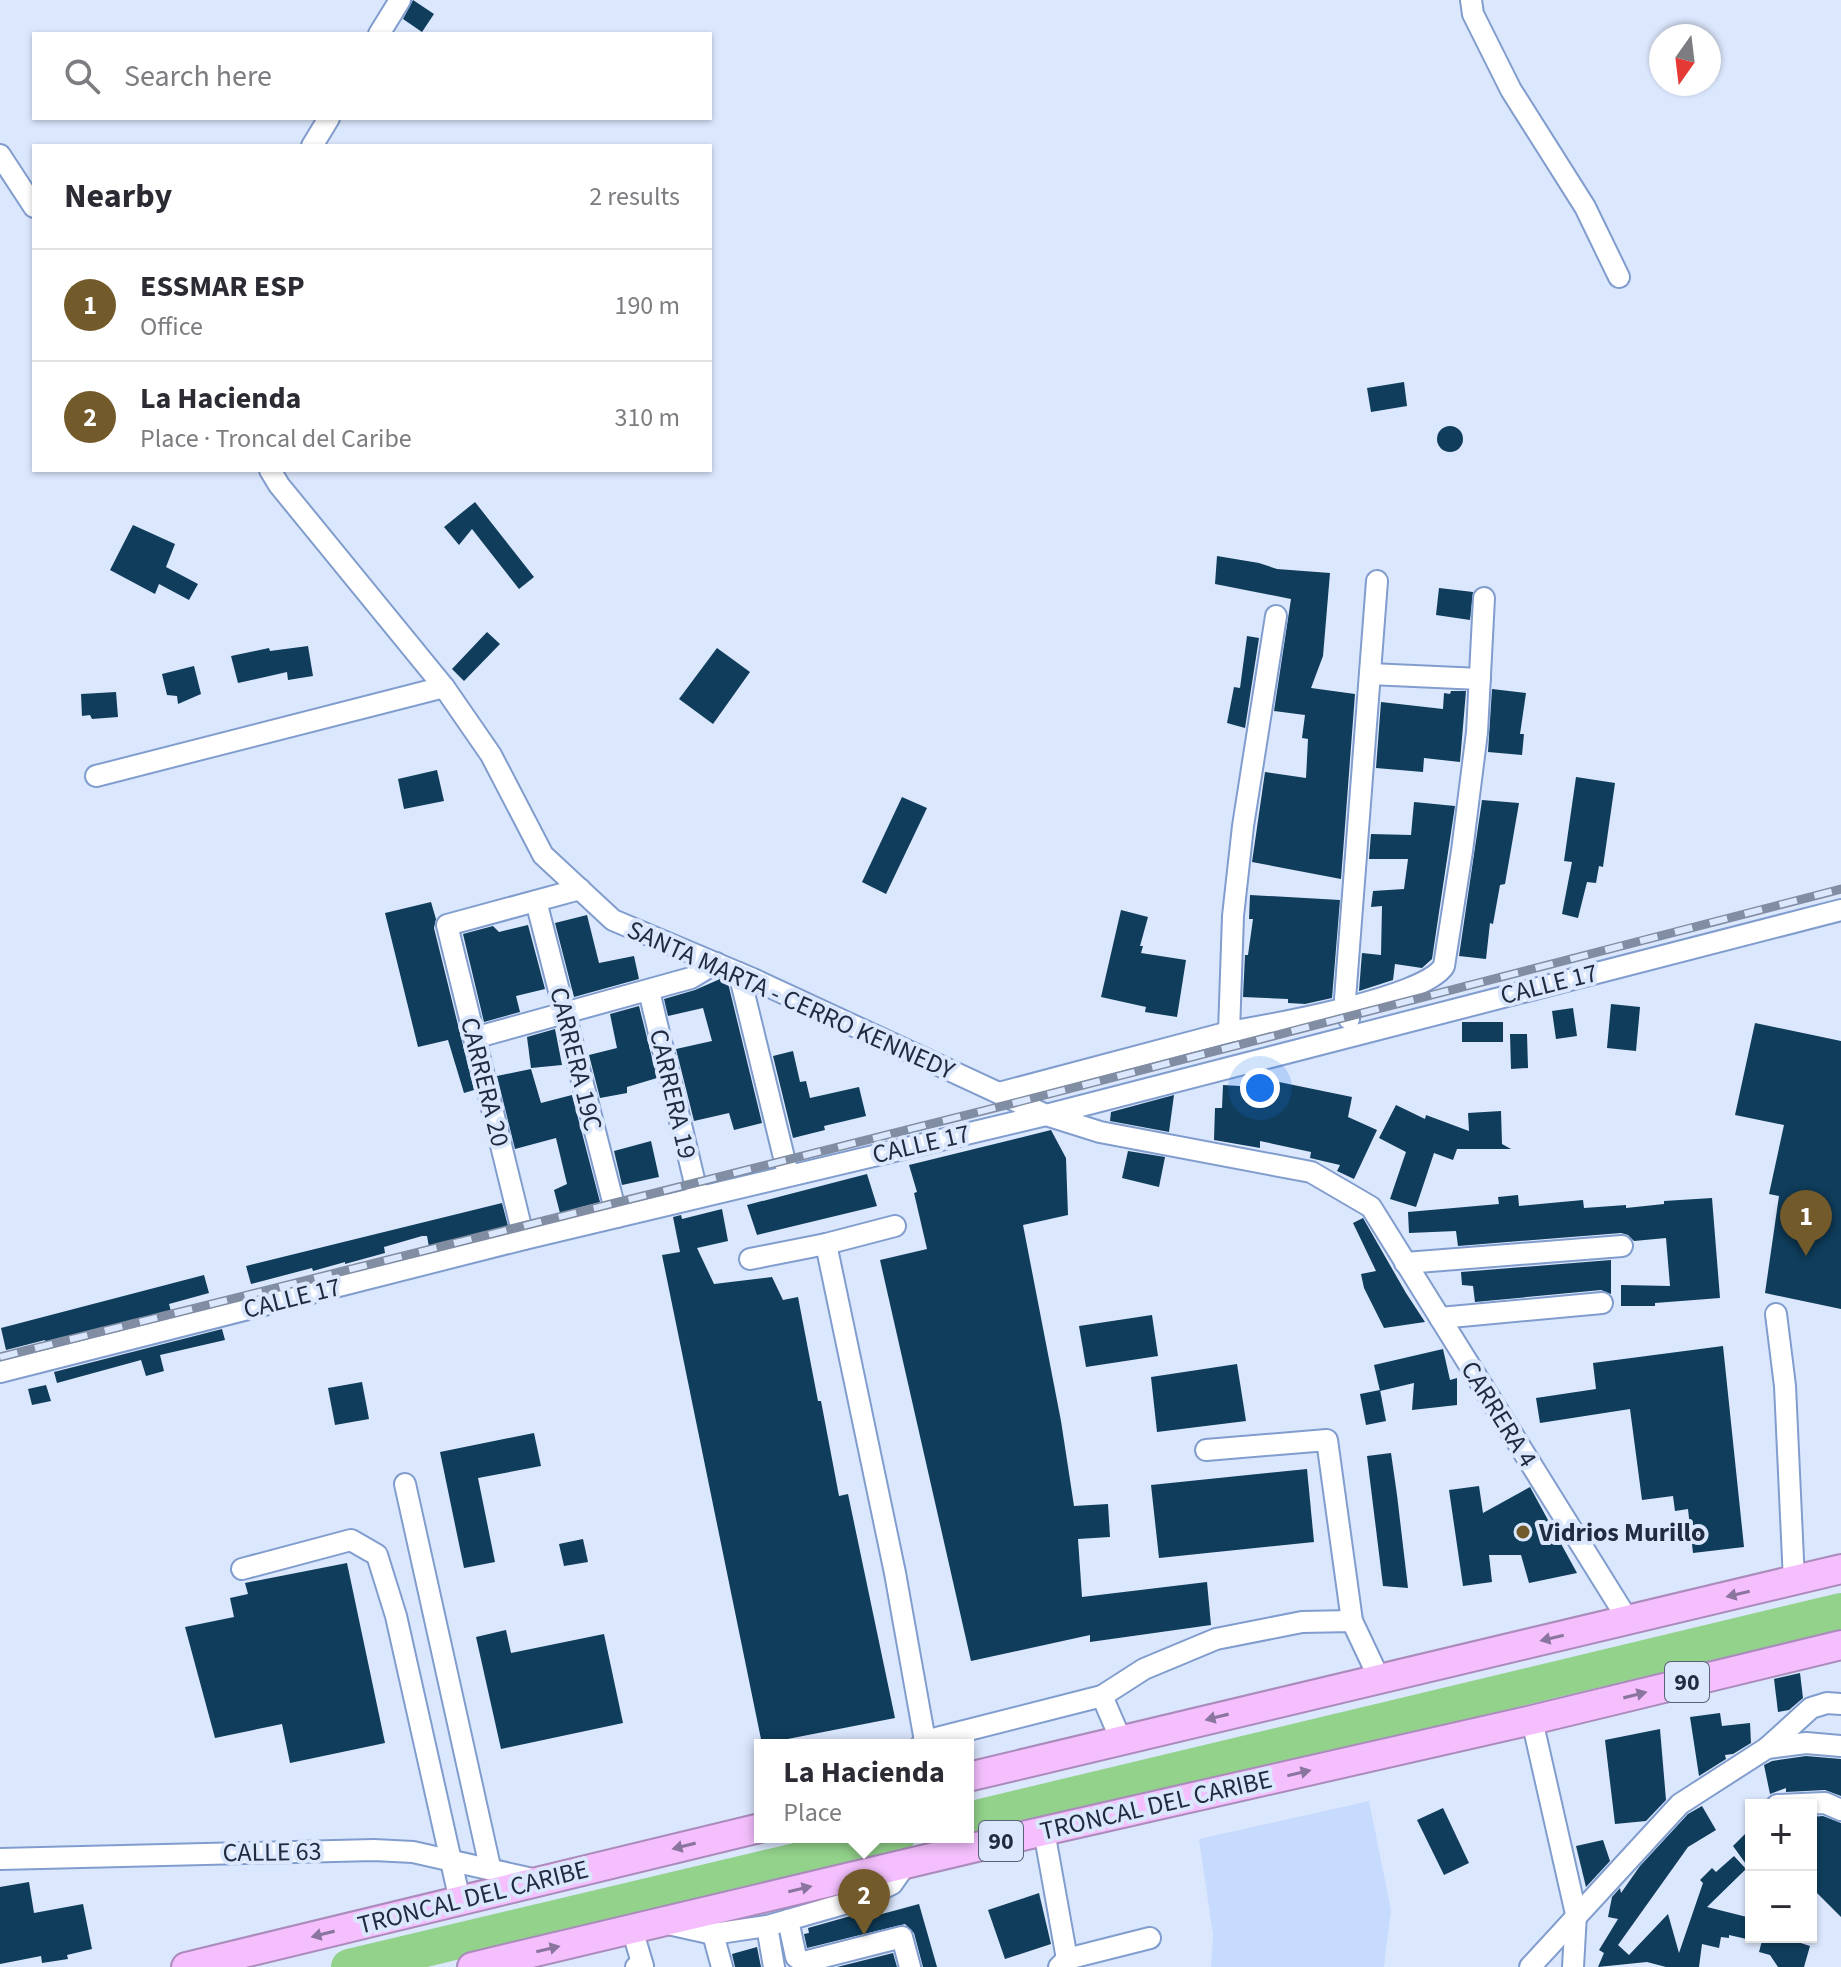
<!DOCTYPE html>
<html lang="en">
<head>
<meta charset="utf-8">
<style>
	body { margin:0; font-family:"Source Sans 3",sans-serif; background:#f7f7f7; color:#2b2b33 }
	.controls { position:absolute; right:24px; bottom:24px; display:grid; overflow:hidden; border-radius:0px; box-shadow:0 2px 6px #0004 }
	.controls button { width:72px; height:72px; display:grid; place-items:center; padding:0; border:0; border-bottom:2px solid #e1e1e2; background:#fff; color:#2b2b33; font:40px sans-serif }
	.compass { position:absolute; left:1649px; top:24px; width:72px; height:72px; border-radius:50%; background:#fff; box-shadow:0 2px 6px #0004; rotate:194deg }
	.you { position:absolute; left:1260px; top:1088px; width:28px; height:28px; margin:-20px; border:6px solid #fff; border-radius:50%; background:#1a73e8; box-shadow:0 0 0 12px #1a73e833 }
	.badge { display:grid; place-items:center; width:52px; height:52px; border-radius:50%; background:#735a2b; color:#fff; font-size:26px; font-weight:700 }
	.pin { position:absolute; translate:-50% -66px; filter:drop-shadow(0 2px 4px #0008) }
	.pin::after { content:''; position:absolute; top:42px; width:28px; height:24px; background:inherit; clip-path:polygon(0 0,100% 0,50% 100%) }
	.popup { position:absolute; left:754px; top:1739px; width:220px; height:104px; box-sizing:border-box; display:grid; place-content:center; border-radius:0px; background:#fff; filter:drop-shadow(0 2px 6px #0005); font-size:26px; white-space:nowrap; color:#7c7c81 }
	.popup b { font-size:30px; color:#2b2b33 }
	.popup::after { content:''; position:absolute; left:50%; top:100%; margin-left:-16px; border:16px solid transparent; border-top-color:#fff }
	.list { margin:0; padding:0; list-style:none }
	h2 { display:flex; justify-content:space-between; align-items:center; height:104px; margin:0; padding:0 32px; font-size:34px }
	h2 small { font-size:26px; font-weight:400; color:#7c7c81 }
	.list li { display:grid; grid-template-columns:52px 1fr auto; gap:24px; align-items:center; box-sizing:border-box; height:112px; padding:0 32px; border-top:2px solid #e1e1e2 }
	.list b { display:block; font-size:30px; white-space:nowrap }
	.list p { margin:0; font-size:26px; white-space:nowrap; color:#7c7c81 }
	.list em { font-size:26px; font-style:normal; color:#7c7c81 }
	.icon { flex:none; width:44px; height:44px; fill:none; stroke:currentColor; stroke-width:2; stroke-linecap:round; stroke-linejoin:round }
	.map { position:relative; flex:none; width:1841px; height:1967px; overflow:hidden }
	.search { position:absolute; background:#fff; box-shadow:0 2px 6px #0004; left:32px; top:32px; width:680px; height:88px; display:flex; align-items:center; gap:20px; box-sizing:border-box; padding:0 28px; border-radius:0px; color:#7c7c81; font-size:30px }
	.panel { position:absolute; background:#fff; box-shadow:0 2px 6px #0004; left:32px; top:144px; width:680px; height:328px; border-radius:0px }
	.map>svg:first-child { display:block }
	.built { fill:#c7dbfe }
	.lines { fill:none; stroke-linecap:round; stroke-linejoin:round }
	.river { stroke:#92d28a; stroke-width:36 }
	.building { fill:#0f3d5b }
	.minor-casing { stroke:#819dce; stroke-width:24 }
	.highway-casing { stroke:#aa8bbb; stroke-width:32 }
	.minor { stroke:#fff; stroke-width:20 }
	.highway { stroke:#f5bffe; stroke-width:28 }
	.rail-casing { stroke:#818da2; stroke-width:9 }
	.rail { stroke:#dbe7fd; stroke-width:6; stroke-dasharray:18; stroke-linecap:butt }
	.oneway { fill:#8a759e }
	.poi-dot { fill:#735a2b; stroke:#dbe7fd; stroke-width:3 }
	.labels { text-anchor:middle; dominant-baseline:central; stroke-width:8; stroke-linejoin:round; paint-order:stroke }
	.shield { fill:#dbe7fd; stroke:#586378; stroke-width:2 }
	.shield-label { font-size:24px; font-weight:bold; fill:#202b3f }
	.street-label { font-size:26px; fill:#202b3f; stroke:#dbe7fd }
	.poi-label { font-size:26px; font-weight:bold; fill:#202b3f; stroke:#dbe7fd; text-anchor:start }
</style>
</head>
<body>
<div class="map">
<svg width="1841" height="1967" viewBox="0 0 1841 1967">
	<rect width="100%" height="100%" fill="#dbe7fd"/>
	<polygon class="built" points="1369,1801 1391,1910 1384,1967 1211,1967 1213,1935 1199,1839"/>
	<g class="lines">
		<g class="river">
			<polyline points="968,1820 1841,1611"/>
			<polyline points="349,1967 897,1837"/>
		</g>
	</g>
	<g class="building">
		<polygon points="413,0 434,14 422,32 403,19"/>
		<polygon points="1404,382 1407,406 1371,412 1367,388"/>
		<circle cx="1450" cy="439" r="13"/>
		<polygon points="475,502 534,577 519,589 472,529 459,545 444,527"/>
		<polygon points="133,525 175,544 166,567 198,584 189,600 159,584 155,594 110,570"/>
		<polygon points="1217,556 1259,563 1277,569 1330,573 1323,656 1311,688 1355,694 1341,879 1252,862 1265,772 1306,778 1308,739 1302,738 1305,715 1274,711 1291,599 1215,584"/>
		<polygon points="1439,588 1473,592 1470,620 1436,615"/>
		<polygon points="487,632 500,644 464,681 452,669"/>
		<polygon points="1247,636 1259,638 1245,728 1227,723 1234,687 1240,688"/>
		<polygon points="308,646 313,676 288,680 287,672 238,683 231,656 269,648 270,651"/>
		<polygon points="717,648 750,672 713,724 679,699"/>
		<polygon points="194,666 201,694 178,704 177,696 167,695 162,674"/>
		<polygon points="1492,689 1526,693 1520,734 1524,734 1522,755 1488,752"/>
		<polygon points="1451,691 1466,691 1460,762 1424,758 1423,772 1376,768 1381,702 1443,709 1444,693 1450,694"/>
		<polygon points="116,692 118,717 92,719 90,715 82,716 81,694"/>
		<polygon points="437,770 444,801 404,809 398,779"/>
		<polygon points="1576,777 1615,783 1603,867 1599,866 1596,883 1587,882 1578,918 1562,914 1572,862 1564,861"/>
		<polygon points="902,797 927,808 886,894 862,882"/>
		<polygon points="1482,800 1519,803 1505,884 1500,885 1493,924 1490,923 1486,959 1459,956"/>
		<polygon points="1414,802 1455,806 1432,959 1422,968 1395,964 1393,980 1359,991 1362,953 1381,955 1382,906 1371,907 1373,891 1404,889 1408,859 1369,859 1371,834 1411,835"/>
		<polygon points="1250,895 1340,900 1332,998 1305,1004 1288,1003 1288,999 1243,997 1245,955 1248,955 1253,919 1249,919"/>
		<polygon points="431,902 436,919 434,928 474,1090 464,1093 448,1040 418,1047 385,913"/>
		<polygon points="1121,910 1148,917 1140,946 1143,946 1141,953 1186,960 1177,1017 1145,1012 1146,1007 1101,997"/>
		<polygon points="587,915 599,963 634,956 639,979 574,997 555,923"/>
		<polygon points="528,925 545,989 516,996 520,1012 484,1022 463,934 493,926 499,932"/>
		<polygon points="720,979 728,983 762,1123 734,1130 729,1113 694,1121 676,1049 712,1041 703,1008 668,1016 664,999 695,990"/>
		<polygon points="1611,1004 1640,1007 1636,1051 1607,1048"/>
		<polygon points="639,1006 657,1078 627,1087 627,1093 600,1098 589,1055 617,1048 610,1014"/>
		<polygon points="1573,1008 1577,1036 1556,1039 1552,1011"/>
		<rect x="1462" y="1022" width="41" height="20"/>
		<polygon points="1755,1023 1841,1041 1841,1309 1765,1293 1779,1196 1769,1194 1784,1125 1735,1115"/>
		<polygon points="555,1029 562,1065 531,1068 527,1037"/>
		<polygon points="1510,1034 1527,1034 1528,1068 1511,1069"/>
		<polygon points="793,1051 800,1082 806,1081 810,1098 859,1087 866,1116 824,1126 825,1130 793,1138 773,1056"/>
		<polygon points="531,1069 541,1103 572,1095 600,1202 560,1213 554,1190 567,1184 556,1138 515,1149 497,1076"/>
		<polygon points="1274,1081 1352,1097 1348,1117 1377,1130 1354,1179 1337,1171 1340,1165 1310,1158 1311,1152 1260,1141 1260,1148 1214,1140 1215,1108 1222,1108 1223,1085 1272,1088"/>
		<polygon points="1174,1095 1169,1132 1110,1121 1111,1112"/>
		<polygon points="1396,1105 1425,1119 1426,1115 1469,1131 1468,1113 1501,1111 1502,1144 1511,1149 1457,1149 1453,1160 1434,1153 1416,1207 1390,1199 1406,1152 1379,1138"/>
		<polygon points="1051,1130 1066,1158 1068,1215 1023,1225 1061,1421 1074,1506 1108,1504 1110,1537 1078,1539 1082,1597 1207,1582 1211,1625 1090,1642 1090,1635 971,1661 880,1260 927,1249 914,1193 917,1192 909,1165"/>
		<polygon points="651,1141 659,1177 622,1185 614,1151"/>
		<polygon points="1128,1151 1165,1157 1159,1187 1122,1178"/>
		<polygon points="867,1174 877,1206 757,1235 747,1205"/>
		<polygon points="1518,1195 1519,1206 1583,1200 1584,1208 1626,1205 1626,1208 1664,1204 1664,1201 1712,1198 1720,1298 1655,1303 1655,1306 1621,1306 1621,1285 1670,1286 1666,1238 1634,1241 1628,1235 1621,1233 1458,1246 1456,1231 1409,1233 1408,1212 1499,1204 1498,1197"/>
		<polygon points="502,1203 508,1226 429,1247 427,1236 422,1236 384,1247 385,1253 345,1264 345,1262 313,1271 312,1268 251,1284 246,1266"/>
		<polygon points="722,1209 728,1241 697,1248 714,1284 772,1277 783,1300 798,1297 818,1401 821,1401 839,1496 848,1494 895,1718 762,1744 662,1255 680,1252 673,1217 681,1215 682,1219"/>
		<polygon points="1363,1218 1406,1293 1425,1322 1384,1328 1364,1288 1361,1274 1376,1271 1353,1223"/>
		<polygon points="1611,1260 1611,1294 1601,1290 1475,1302 1473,1286 1462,1285 1461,1272"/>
		<polygon points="204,1275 209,1293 169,1304 172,1315 47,1347 45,1340 6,1350 1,1328"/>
		<polygon points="1152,1315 1158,1356 1086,1367 1079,1326"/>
		<polygon points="222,1329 225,1340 160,1355 164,1371 146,1376 141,1360 57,1383 54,1372"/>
		<polygon points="1723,1346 1744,1547 1693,1553 1688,1509 1675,1511 1673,1496 1642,1500 1630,1409 1540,1423 1536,1398 1596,1389 1593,1363"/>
		<polygon points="1443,1349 1450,1380 1457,1378 1457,1405 1412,1410 1414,1383 1380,1391 1374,1365"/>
		<polygon points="1237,1364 1246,1421 1157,1432 1151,1377"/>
		<polygon points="362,1382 369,1419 335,1425 328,1388"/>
		<polygon points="46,1385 51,1401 32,1405 28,1389"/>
		<polygon points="1380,1390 1386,1421 1366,1425 1360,1394"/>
		<polygon points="534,1433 541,1466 478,1478 495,1562 464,1568 440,1452"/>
		<polygon points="1391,1453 1397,1495 1408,1588 1383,1586 1367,1456"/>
		<polygon points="1307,1469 1314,1542 1159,1558 1151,1485"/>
		<polygon points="1479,1486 1483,1513 1530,1487 1577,1573 1529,1583 1521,1555 1489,1555 1492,1582 1463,1586 1449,1490"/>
		<polygon points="583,1539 588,1562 564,1566 559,1544"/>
		<polygon points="347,1563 385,1743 290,1763 282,1724 215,1738 185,1627 234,1617 230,1598 248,1594 245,1583"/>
		<polygon points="506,1630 511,1653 604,1634 623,1723 501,1749 476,1637"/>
		<polygon points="1800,1673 1803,1698 1789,1710 1778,1712 1774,1679"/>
		<polygon points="1720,1713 1722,1726 1750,1723 1751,1743 1733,1754 1725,1755 1726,1759 1699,1776 1690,1717"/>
		<polygon points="1660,1729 1666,1800 1646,1821 1615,1824 1605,1740"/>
		<polygon points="1806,1756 1841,1759 1841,1796 1825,1790 1786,1792 1786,1788 1770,1794 1764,1765 1772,1761"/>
		<polygon points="1702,1806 1716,1830 1688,1847 1618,1945 1629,1955 1668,1914 1679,1953 1703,1883 1700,1880 1712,1868 1716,1872 1734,1856 1746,1869 1707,1907 1751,1918 1751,1940 1729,1935 1729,1938 1721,1937 1719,1948 1702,1944 1699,1967 1666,1967 1647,1962 1598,1967 1604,1953 1599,1950 1618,1919 1608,1917 1612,1897 1620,1888 1621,1893 1640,1866 1688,1814"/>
		<polygon points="1443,1808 1469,1863 1444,1875 1417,1820"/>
		<polygon points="1823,1816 1841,1823 1841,1917 1811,1887 1811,1817"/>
		<polygon points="1751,1828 1751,1871 1733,1846"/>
		<polygon points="1603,1840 1610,1861 1586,1887 1576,1846"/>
		<polygon points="29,1882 34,1913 83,1904 92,1949 67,1955 68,1959 42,1963 41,1956 0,1964 0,1887"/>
		<polygon points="1039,1893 1051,1944 1005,1959 988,1910"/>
		<polygon points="919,1904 937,1967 923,1967 914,1933 905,1924 807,1948 804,1934 809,1933 808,1928 854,1915 856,1921"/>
		<polygon points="1763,1937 1782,1937 1810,1946 1804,1967 1778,1967 1770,1955 1759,1952"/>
		<polygon points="757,1947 761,1967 735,1967 732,1954"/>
		<polygon points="893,1953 897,1967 837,1967"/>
	</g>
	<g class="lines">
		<g class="minor-casing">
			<g id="minor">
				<polyline points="1471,0 1473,14 1511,90 1585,207 1619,277"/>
				<polyline points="379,34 400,0"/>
				<polyline points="312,146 329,118"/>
				<polyline points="0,155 34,207"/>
				<polyline points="270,470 279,485 444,687 491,755 543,855 613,920 753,979 1046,1115 1100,1132 1311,1172 1371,1207 1628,1620"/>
				<path d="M 1276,616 L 1243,826 L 1233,916 L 1229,1032 C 1270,1025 1425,998 1444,966 L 1462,851 L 1477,732 L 1484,598"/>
				<polyline points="1370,674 1480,679"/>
				<polyline points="96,776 444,687"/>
				<polyline points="536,901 617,1217"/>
				<polyline points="739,973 788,1174"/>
				<polyline points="649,991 698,1196"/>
				<polyline points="1349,1019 1345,999 1377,581"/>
				<polyline points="474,1038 691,978 716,963"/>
				<polyline points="999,1093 1229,1032"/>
				<polyline points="524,1239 447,925 580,889"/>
				<polyline points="826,1244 895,1573 925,1741"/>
				<polyline points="750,1259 826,1244 895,1226"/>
				<polyline points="1405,1263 1622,1246"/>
				<polyline points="1776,1314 1785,1386 1794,1581"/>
				<polyline points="1440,1318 1602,1303"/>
				<polyline points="0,1372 524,1239 1046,1115 1841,910"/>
				<polyline points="1206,1450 1327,1440 1352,1621"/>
				<polyline points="405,1484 490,1867"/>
				<polyline points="242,1569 351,1540 377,1555 396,1616 460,1901"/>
				<polyline points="1102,1696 1121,1740"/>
				<polyline points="1532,1720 1576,1914 1573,1967"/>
				<polyline points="921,1745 925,1741 1102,1696 1144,1669 1216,1639 1302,1622 1352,1621 1379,1678"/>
				<polyline points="1767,1748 1806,1743 1841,1746"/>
				<polyline points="1777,1805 1825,1803 1841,1810"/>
				<polyline points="1044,1831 1067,1959"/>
				<polyline points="0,1859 374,1850 413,1852 537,1880"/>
				<polyline points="788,1920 796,1957 804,1962 902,1937 910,1967"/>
				<polyline points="668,1924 713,1934 767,1926 861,1899 892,1884 906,1864"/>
				<polyline points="767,1926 774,1967"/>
				<polyline points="632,1929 643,1966 636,1967"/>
				<polyline points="713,1934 722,1967"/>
				<polyline points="1059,1967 1067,1959 1150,1938"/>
				<polyline points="1530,1967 1680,1804 1767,1748 1811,1708 1827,1703 1841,1704"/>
			</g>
		</g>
		<g class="highway-casing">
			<g id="highway">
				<polyline points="968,1777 1841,1569"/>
				<polyline points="186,1967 760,1828"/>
				<polyline points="472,1967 1044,1831 1532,1720 1841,1645"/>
			</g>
		</g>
		<use href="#minor" class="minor"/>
		<use href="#highway" class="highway"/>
		<g class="rail-casing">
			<polyline id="rail" points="0,1357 1018,1102 1841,889"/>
		</g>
		<use href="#rail" class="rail"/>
	</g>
	<defs><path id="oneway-solid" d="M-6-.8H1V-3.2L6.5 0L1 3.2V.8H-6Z" transform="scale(2)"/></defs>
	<g class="oneway">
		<use href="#oneway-solid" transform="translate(1738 1594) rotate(167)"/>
		<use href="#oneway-solid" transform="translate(1552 1638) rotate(167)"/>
		<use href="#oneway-solid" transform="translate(1635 1695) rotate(-14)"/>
		<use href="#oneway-solid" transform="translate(1217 1717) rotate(166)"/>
		<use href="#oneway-solid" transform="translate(1299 1773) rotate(-13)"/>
		<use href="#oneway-solid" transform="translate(684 1846) rotate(166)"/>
		<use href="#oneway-solid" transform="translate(800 1889) rotate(-13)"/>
		<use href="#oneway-solid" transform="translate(323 1934) rotate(166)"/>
		<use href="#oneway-solid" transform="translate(548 1949) rotate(-13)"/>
	</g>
	<circle class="poi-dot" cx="1523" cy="1532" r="8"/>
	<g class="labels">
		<g class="shield">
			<rect x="1665" y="1662" width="44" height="40" rx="6"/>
			<rect x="979" y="1821" width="44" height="40" rx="6"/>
		</g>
		<g class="shield-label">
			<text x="1687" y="1682">90</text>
			<text x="1001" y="1841">90</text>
		</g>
		<g class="street-label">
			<text transform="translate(1549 984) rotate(-14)">CALLE 17</text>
			<text transform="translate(791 1000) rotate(24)">SANTA MARTA - CERRO KENNEDY</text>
			<text transform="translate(576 1059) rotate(76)">CARRERA 19C</text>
			<text transform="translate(485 1082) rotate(76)">CARRERA 20</text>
			<text transform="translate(673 1094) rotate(77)">CARRERA 19</text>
			<text transform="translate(921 1144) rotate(-13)">CALLE 17</text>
			<text transform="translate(292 1298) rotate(-14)">CALLE 17</text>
			<text transform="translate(1499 1414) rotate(58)">CARRERA 4</text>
			<text transform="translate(1156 1805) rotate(-13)">TRONCAL DEL CARIBE</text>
			<text transform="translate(272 1852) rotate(-1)">CALLE 63</text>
			<text transform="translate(473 1897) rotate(-14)">TRONCAL DEL CARIBE</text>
		</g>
		<g class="poi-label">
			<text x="1539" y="1532">Vidrios Murillo</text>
		</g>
	</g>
</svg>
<div class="controls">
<button>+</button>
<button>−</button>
</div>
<svg class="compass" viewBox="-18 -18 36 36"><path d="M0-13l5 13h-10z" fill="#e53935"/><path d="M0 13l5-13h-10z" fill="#7c7c81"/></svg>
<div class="you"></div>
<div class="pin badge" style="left:1806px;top:1256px">1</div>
<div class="pin badge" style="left:864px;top:1935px">2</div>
<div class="popup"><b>La Hacienda</b>Place</div>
<div class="search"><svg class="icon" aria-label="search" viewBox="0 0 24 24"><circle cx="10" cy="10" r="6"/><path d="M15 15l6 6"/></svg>Search here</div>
<section class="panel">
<h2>Nearby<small>2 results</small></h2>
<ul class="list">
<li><span class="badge">1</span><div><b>ESSMAR ESP</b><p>Office</p></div><em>190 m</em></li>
<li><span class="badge">2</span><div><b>La Hacienda</b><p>Place · Troncal del Caribe</p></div><em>310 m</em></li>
</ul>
</section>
</div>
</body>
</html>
